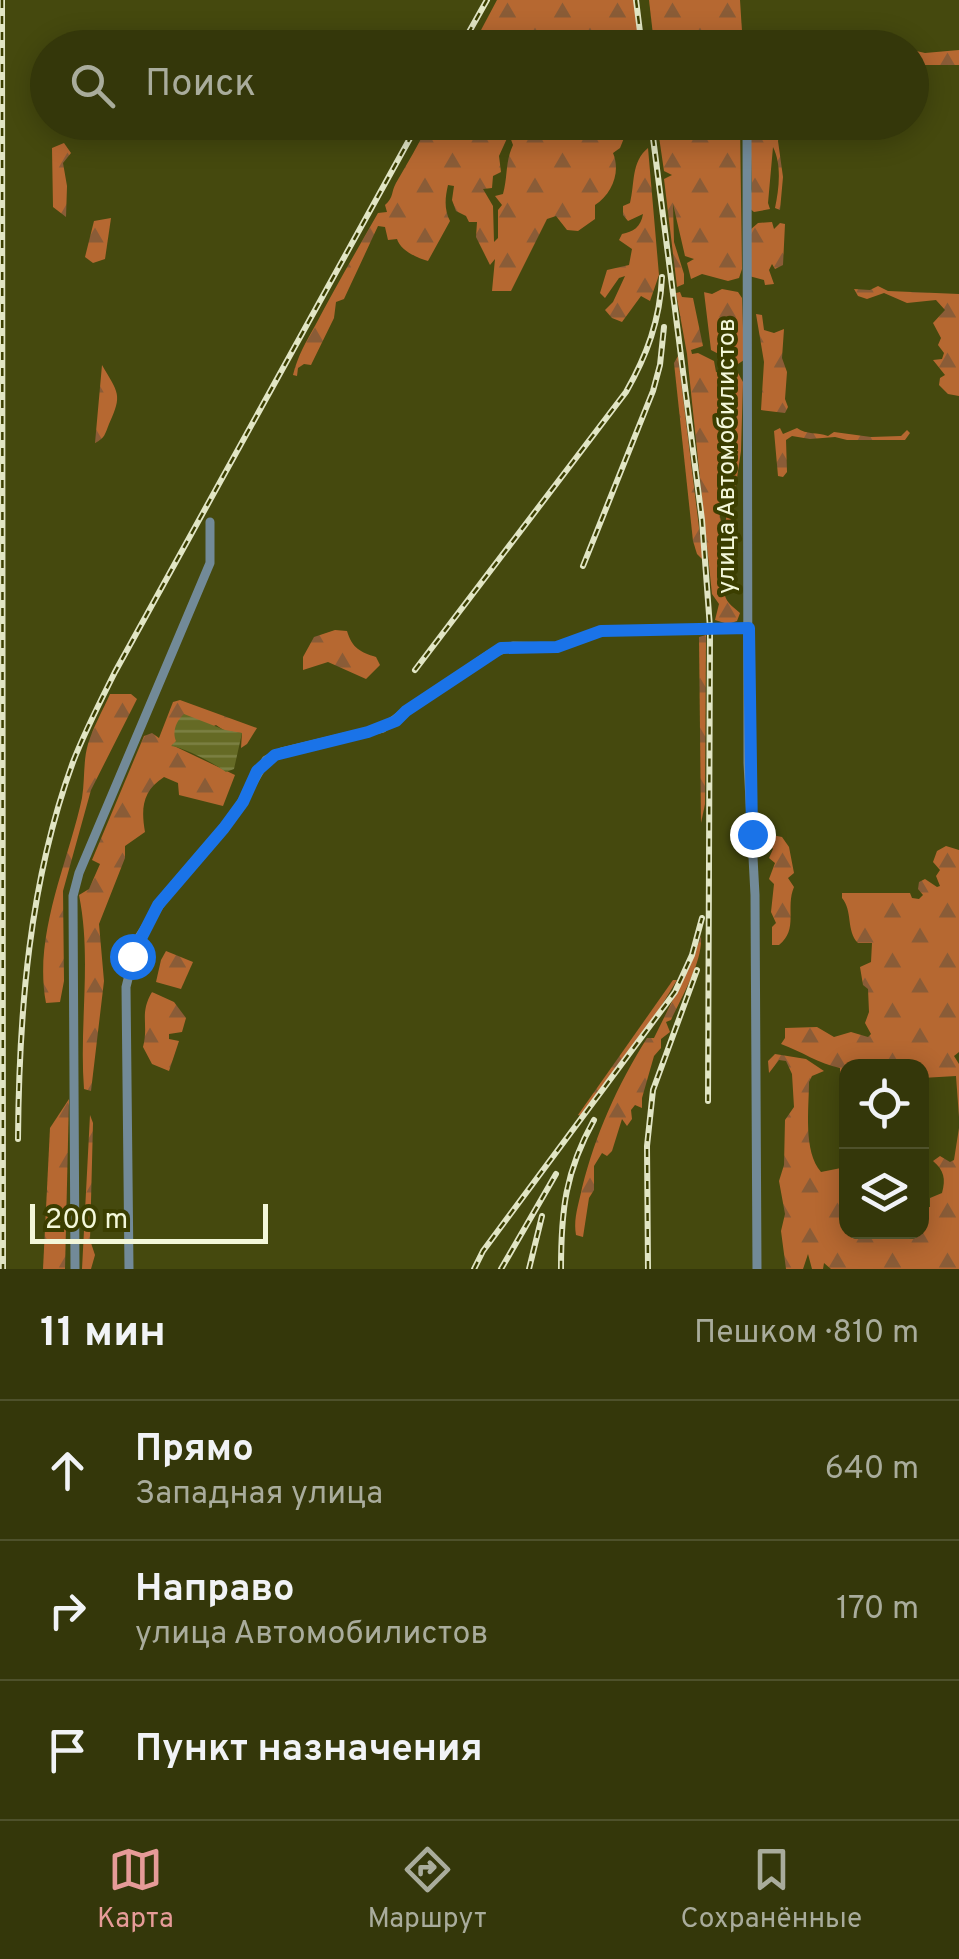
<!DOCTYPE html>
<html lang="ru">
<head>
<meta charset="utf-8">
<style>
	body { margin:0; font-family:Overpass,sans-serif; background:#3c3f13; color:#f1f3f6 }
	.controls { position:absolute; right:30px; bottom:30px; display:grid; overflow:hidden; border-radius:20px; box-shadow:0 5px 25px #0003 }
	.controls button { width:90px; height:90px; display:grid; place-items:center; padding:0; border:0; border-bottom:2px solid #4e512b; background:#34370a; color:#f1f3f6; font:50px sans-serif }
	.scale { position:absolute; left:30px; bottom:25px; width:238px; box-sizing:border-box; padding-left:10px; border:5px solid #f3f7d9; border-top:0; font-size:28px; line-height:35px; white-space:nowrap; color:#f3f7d9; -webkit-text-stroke:8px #3b3e00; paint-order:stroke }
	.stop { position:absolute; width:30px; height:30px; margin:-22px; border:8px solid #1a73e8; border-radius:50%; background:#fff }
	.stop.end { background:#1a73e8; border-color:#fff; box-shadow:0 2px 10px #0008 }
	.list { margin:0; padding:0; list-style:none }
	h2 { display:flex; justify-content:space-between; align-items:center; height:130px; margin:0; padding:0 40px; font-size:42px }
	h2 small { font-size:32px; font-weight:400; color:#a9ac9c }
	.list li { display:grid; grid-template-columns:65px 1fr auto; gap:30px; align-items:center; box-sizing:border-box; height:140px; padding:0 40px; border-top:2px solid #4e512b }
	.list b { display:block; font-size:38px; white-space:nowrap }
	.list p { margin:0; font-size:32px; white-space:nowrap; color:#a9ac9c }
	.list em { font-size:32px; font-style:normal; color:#a9ac9c }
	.icon { flex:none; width:55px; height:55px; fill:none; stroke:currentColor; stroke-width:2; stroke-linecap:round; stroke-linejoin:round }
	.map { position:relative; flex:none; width:959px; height:1269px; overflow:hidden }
	.search { position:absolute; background:#34370a; box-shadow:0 5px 25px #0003; left:30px; right:30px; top:30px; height:110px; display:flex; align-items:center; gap:25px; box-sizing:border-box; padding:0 35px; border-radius:55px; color:#a9ac9c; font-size:38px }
	.sheet { height:550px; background:#34370a }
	nav { display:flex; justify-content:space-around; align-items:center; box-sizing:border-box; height:140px; border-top:2px solid #4e512b; background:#34370a; font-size:28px; color:#a9ac9c }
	nav a { display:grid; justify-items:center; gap:5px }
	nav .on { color:#e69b98 }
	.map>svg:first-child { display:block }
	.forest { fill:url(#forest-firs); fill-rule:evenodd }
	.water { fill:url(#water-rules) }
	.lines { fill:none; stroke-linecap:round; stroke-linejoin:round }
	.minor { stroke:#728a98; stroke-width:9 }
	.rail-casing { stroke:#e1e5c4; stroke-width:6 }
	.rail { stroke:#3b3e00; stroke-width:2.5; stroke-dasharray:8; stroke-linecap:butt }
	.route { stroke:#1a73e8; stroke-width:12 }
	.labels { text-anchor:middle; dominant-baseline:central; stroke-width:8; stroke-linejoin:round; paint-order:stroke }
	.street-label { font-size:25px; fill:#f3f7d9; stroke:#3b3e00 }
</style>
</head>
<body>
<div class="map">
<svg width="959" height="1269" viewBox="0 0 959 1269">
	<defs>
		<pattern id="forest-firs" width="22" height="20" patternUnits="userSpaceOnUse" patternTransform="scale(2.5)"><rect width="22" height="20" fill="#b66831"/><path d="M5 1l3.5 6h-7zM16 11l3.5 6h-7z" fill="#8a5c37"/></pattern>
		<pattern id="water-rules" width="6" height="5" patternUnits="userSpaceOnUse" patternTransform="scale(2.5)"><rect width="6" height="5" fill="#656a25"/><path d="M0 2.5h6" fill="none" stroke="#7c8044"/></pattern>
	</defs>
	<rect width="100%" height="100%" fill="#45490e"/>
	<g class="forest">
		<polygon points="497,0 634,0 640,47 472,47"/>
		<polygon points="649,0 740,0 743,47 659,47 653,35"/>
		<polygon points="912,50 925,53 959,50 959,65 912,65"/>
		<path d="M 429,123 L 630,123 L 620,148 L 613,153 C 621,172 612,194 595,205 L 595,219 L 578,231 L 567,230 L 556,216 L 547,219 L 511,291 L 492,291 L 495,259 L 490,265 L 476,237 L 477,222 L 469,222 L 466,216 L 456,211 L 452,200 L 454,186 L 448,185 C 445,198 444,209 450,221 L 428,261 C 417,258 400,250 397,239 L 388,240 L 385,227 L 378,226 C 366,252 356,273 344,299 L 336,302 L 334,318 L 311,365 L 304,364 L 298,368 L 297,376 L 293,375 C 298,355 306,342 316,324 C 336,286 357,250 378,213 L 387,212 L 385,205 C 394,197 391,192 396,183 C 407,164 419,144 429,123 ZM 509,134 L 513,145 C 505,162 508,176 503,194 L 495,196 L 502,205 L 498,210 L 498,238 L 494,242 L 493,206 L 483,189 L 492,188 L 493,176 L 501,172 L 499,156 Z"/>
		<polygon points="657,123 740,123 742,269 739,278 728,281 702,274 691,279 687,263 694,259 685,256 673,204 674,242 684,274 684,284 677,287 664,179 672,175 664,171"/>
		<path d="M 750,123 L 763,123 L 765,126 L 769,123 L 782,123 L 778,141 L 783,177 L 780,210 L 775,208 C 779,189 782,165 773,147 L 768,203 L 770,209 L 754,212 L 748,207 L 752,189 Z"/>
		<polygon points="64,143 71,153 63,163 67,186 66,217 53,207 52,148"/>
		<path d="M 648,148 L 659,275 L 650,301 L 641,296 L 622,322 L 612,318 L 605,310 L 613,302 L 625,276 L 619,278 L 605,298 L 600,293 L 607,270 L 629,265 L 632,249 L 619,240 L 622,234 C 633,232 641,227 643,214 L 628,221 L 623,215 L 623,206 L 630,203 C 635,183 631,162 648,148 Z"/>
		<polygon points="111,218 105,259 93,263 85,257 94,221"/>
		<polygon points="772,222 774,229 780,223 785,224 783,265 775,269 772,264 769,270 774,284 765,285 764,280 749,276 750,230 758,223"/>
		<polygon points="878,286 888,291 959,294 959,396 948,394 939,385 940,378 945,375 933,360 942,359 944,353 938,345 941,338 933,323 945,310 936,300 907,303 884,293 867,299 858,296 854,289 870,290"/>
		<polygon points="722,289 738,292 742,298 744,360 738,364 711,350 704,292 712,294"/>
		<path d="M 680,292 L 682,297 L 693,298 L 703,346 L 691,350 L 692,354 L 698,353 L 714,361 L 716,372 L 729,375 L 738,373 L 743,382 L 741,451 L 729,531 L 725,526 L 728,505 L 725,495 L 717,506 C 722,515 727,569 722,579 L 726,584 C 721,598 729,604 740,613 L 737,621 L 728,624 L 715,620 L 719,604 L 712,594 L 687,354 L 676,293 Z"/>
		<polygon points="756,314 762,315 764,330 774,333 784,329 782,358 787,372 785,399 788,407 785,413 761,410 764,362"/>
		<polygon points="678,356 703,560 697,554 693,541 674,363"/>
		<path d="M 102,365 C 118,393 123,394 109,424 C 105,434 105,438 95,443 Z"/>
		<path d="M 780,428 L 783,434 L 797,428 C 807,435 817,432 828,436 L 834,432 L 871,437 L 901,436 L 907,430 L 910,433 L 905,440 L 847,440 L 835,437 L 810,439 L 792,436 L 786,440 L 787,472 L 783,477 L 778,476 L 774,431 Z"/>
		<path d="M 335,630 L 347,631 C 352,648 360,652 376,657 L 380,665 L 366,679 L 328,662 L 303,670 L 303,657 L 314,637 Z"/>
		<polygon points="706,635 705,804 701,823 699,637"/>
		<path d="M 110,694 L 131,694 L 137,699 L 91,790 L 63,891 L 64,981 L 60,1002 L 46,1003 C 33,935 68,863 82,798 C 85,780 83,761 88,744 C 93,727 103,710 110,694 Z"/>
		<path d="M 180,700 L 257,728 L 247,744 L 241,748 L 242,733 L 225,731 L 216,725 L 172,745 L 235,775 L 223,806 L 179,795 L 178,783 L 164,777 C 142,791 141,809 145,832 L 125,846 L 125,858 L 99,924 L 104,981 L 91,1091 L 84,1089 C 79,1024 92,959 79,895 L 89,889 L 100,864 L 92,860 L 144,736 L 152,733 L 159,738 L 173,702 Z"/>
		<path d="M 772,835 L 782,837 L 789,847 L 794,873 L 788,878 L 794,887 C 785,908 799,929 779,945 L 772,945 L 772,927 L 776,923 L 771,912 L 774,884 L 769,879 L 775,863 L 769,858 L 773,849 L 769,842 Z"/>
		<path d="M 946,846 L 959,850 L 959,1052 L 954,1056 L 959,1064 L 959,1117 L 956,1076 L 922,1078 L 922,1066 L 846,1066 L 845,1080 L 840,1076 L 840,1068 C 819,1064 801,1051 781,1044 L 785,1038 L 785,1028 L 817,1027 L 834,1037 L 851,1032 L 868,1037 L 871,1034 L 865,1023 L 869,1012 L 868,989 L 863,985 L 860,967 L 871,962 L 872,943 L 858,943 C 846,931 853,911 842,898 L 842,893 L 910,893 L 912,898 L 919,899 L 923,895 L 918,889 L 919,882 L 925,879 L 937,887 L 940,886 L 936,876 L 940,870 L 933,862 L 937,851 Z"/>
		<path d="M 701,936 C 703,961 682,996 671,1020 L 666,1022 L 670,1032 L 661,1039 L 661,1048 L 654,1056 L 642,1098 L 642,1108 L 635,1105 L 631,1110 L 632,1119 L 627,1126 L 622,1119 L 612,1151 L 607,1156 L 602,1153 L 594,1166 L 594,1190 L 589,1198 L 583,1237 L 576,1235 C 573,1219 579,1203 582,1188 C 596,1133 617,1086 647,1038 L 654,1038 L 692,961 Z"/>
		<polygon points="166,951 193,962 181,989 156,982 161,960"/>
		<polygon points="673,980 677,980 651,1023 582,1116 578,1115"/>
		<path d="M 152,992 L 174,1002 L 186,1018 L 182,1032 L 169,1034 L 169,1039 L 179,1041 L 169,1071 L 152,1064 L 143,1047 C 149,1024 139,1014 152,992 Z"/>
		<path d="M 775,1054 L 806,1059 L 824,1071 L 812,1076 L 809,1082 C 809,1109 803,1151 821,1172 L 846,1167 L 846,1232 L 922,1232 L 922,1207 L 930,1207 L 930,1198 L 942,1193 C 946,1179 944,1170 933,1161 L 940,1156 L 950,1162 L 954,1160 L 959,1128 L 959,1269 L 831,1269 L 824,1263 L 823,1269 L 812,1269 L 808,1254 L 803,1269 L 786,1269 L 781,1231 L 785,1214 L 779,1181 L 784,1165 L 785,1120 L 794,1107 L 792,1074 L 786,1061 L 779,1060 L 769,1073 L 768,1061 Z"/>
		<polygon points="69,1099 65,1269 43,1269 50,1128"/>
		<polygon points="90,1115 93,1123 90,1240 95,1255 91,1269 82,1269"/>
	</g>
	<path class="water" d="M 184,714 L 225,730 L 242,733 L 234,769 L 226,772 C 214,763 185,748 171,746 L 176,741 C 172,732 176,721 184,714 Z"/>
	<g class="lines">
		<g class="minor">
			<polyline points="747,122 748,763 755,895 757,1269"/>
			<polyline points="75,1269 73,896 79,873 210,563 210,522"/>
			<polyline points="129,1269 126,987 138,939 168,892 234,815 266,760 282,752 383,728 406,711 490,654 513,646 557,647 601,631 749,628"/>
		</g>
		<g class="rail-casing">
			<g id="rail">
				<polyline points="2,0 3,1269"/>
				<polyline points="636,0 642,48"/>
				<polyline points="460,48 487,0"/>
				<polyline points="651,122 702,520 710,628 708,1101"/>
				<polyline points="583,566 653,391 660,365 664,327"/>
				<path d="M 415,670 L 626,392 C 647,355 660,320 662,277"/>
				<path d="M 18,1139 C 19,1012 29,882 73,762 C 85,731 100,702 115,672 L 419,122"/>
				<polyline points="474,1269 483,1251 675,992 692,955 702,918"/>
				<polyline points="501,1269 556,1174"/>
				<polyline points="529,1269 542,1216"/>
				<path d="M 561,1269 C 561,1211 565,1172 594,1120"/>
				<polyline points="648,1269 647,1146 653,1090 697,970"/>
			</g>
		</g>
		<use href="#rail" class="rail"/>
	</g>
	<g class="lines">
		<polyline class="route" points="132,956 158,905 224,828 243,802 257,771 275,755 368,732 396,721 406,711 501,648 557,647 601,631 749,628 752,834"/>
	</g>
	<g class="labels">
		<g class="street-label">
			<text transform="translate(728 456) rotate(-90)">улица Автомобилистов</text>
		</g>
	</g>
</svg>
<div class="controls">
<button><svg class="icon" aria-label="locate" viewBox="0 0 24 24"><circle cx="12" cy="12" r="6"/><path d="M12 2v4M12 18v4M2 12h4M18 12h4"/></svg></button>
<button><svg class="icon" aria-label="layers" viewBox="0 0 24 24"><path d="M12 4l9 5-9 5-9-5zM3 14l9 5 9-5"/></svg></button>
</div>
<div class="scale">200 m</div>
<div class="stop" style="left:132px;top:956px"></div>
<div class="stop end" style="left:752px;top:834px"></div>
<div class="search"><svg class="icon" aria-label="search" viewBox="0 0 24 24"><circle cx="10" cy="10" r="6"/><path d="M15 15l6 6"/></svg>Поиск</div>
</div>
<section class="sheet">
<h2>11 мин<small>Пешком · 810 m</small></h2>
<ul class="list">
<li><svg class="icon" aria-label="ahead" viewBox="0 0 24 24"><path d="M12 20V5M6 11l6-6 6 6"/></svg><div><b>Прямо</b><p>Западная улица</p></div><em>640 m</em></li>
<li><svg class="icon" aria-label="right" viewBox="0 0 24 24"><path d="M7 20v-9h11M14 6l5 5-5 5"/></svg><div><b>Направо</b><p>улица Автомобилистов</p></div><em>170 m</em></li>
<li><svg class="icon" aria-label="arrive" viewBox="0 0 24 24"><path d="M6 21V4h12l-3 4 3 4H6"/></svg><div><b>Пункт назначения</b></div></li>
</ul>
</section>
<nav>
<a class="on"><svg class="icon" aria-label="map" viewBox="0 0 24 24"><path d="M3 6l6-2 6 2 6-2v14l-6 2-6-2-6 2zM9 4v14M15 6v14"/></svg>Карта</a>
<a><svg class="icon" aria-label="directions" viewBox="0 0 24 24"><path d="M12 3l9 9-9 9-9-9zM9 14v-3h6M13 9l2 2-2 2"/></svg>Маршрут</a>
<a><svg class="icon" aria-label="saved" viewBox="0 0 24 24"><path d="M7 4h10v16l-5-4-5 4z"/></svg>Сохранённые</a>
</nav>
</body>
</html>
